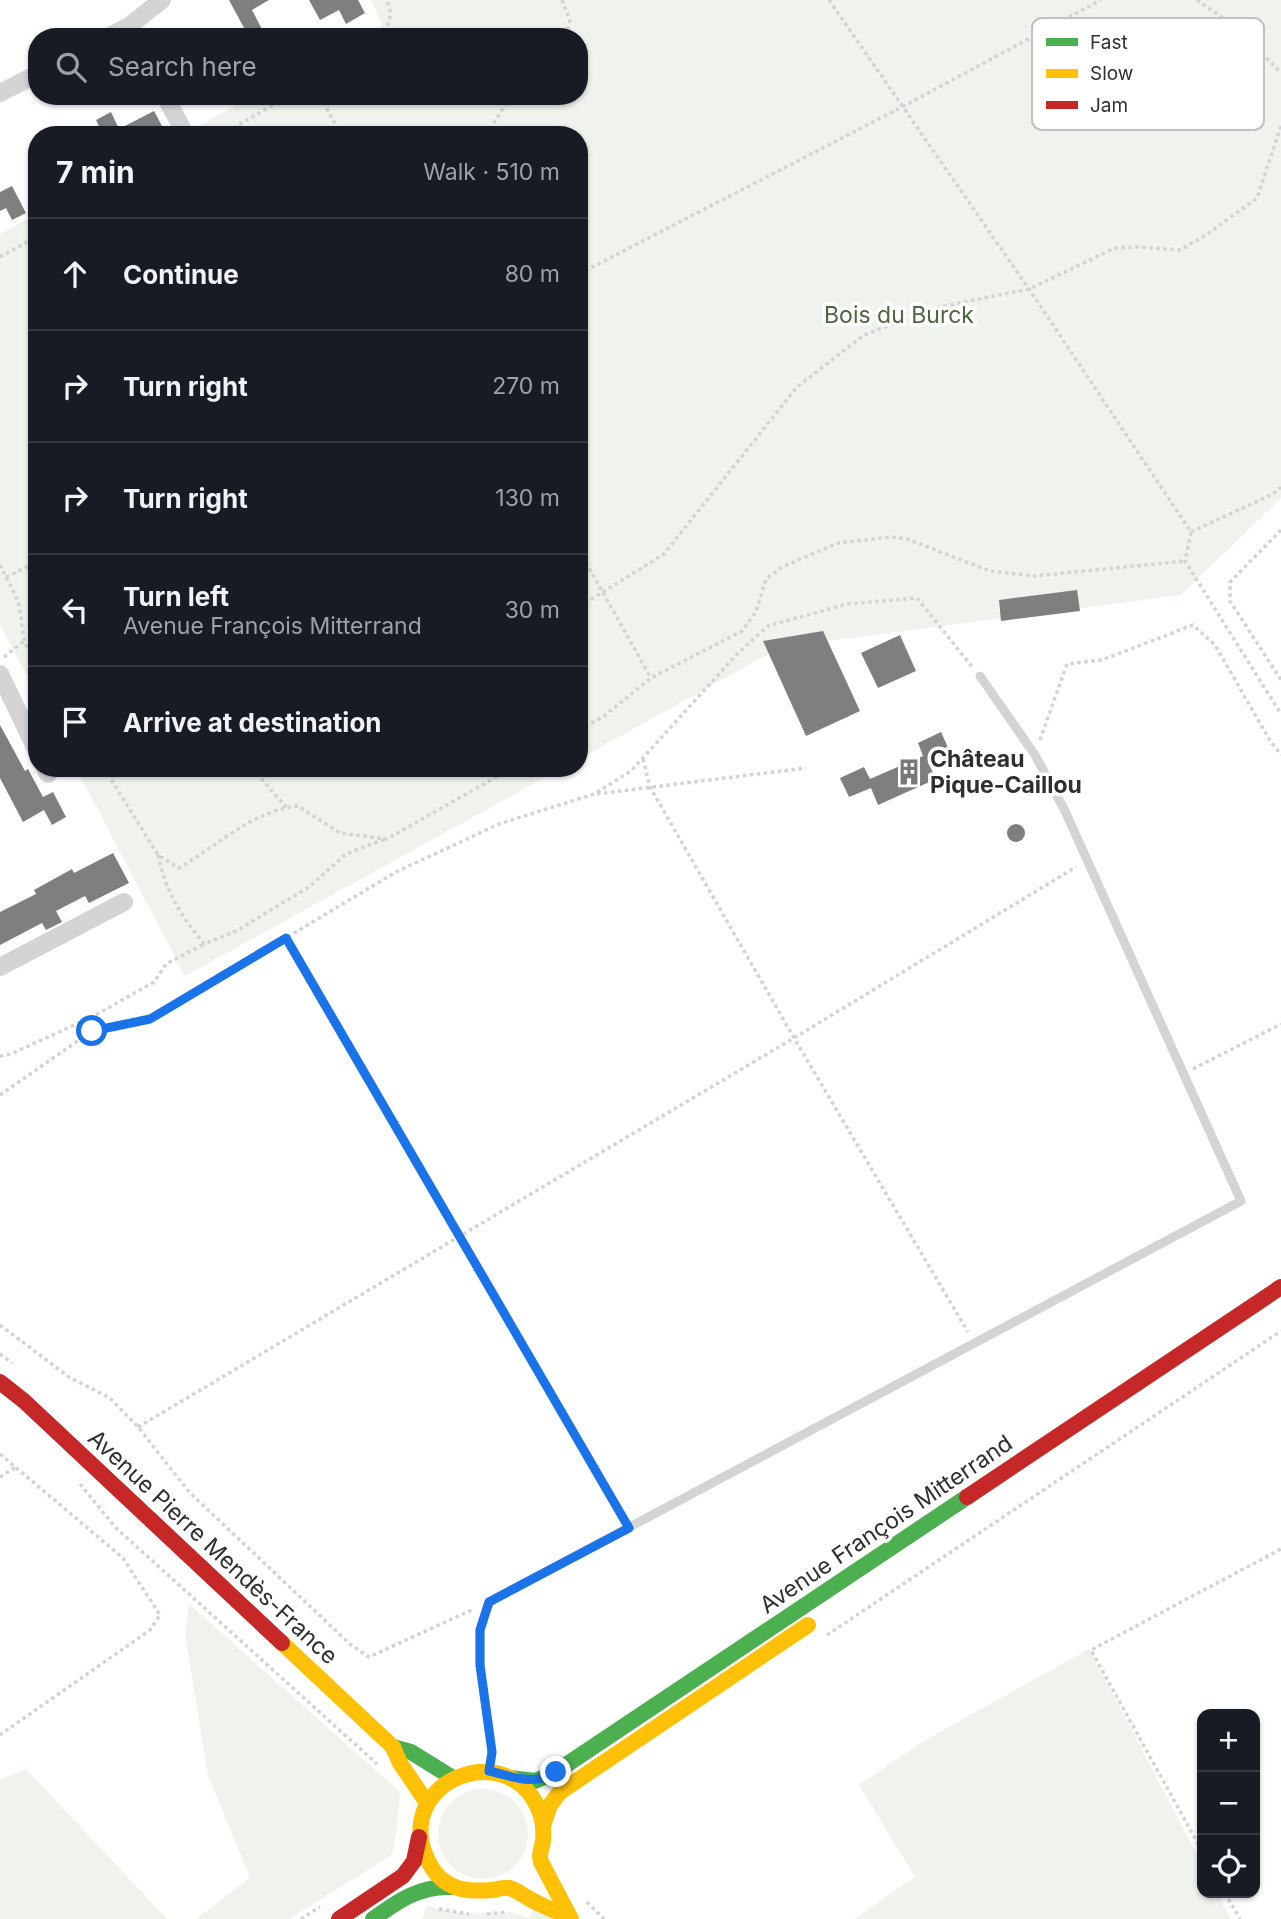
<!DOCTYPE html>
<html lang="en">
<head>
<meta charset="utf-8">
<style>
	body { margin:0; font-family:Inter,sans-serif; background:#242831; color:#f1f3f6 }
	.controls { position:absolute; right:21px; bottom:21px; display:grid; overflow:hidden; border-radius:14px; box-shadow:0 2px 5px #0004 }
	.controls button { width:63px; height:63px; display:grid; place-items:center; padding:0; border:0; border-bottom:2px solid #363941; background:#171b24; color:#f1f3f6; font:35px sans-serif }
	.stop { position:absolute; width:21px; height:21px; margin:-16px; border:5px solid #1a73e8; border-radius:50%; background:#fff }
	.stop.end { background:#1a73e8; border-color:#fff; box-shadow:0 2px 7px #0008 }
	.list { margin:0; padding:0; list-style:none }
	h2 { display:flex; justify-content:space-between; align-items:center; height:91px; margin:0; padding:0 28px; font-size:30px }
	h2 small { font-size:23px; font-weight:400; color:#9ea1a6 }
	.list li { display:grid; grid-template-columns:46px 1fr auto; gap:21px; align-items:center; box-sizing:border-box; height:112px; padding:0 28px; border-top:2px solid #363941 }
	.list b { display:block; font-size:26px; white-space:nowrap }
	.list p { margin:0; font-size:23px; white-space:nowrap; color:#9ea1a6 }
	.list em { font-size:23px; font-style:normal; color:#9ea1a6 }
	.icon { flex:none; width:38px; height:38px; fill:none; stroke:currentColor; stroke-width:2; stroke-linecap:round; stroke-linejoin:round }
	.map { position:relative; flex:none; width:1281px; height:1919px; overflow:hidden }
	.search { position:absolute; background:#171b24; box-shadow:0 2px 5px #0004; left:28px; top:28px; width:560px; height:77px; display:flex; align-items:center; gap:18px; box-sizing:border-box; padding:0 24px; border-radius:28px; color:#9ea1a6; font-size:26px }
	.panel { position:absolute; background:#171b24; box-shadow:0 2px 5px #0004; left:28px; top:126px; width:560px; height:651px; border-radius:28px }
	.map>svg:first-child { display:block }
	.green { fill:#f0f3ed }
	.building { fill:#7f7f7f }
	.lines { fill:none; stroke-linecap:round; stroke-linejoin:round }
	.path { stroke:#d3d3d3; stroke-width:3.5; stroke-dasharray:3.5 3.5; stroke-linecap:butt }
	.lane { stroke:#d4d4d4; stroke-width:9 }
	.street { stroke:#d4d4d4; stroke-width:18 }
	.fast { stroke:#4caf50; stroke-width:16 }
	.slow { stroke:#ffc107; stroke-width:16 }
	.jam { stroke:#c62828; stroke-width:16 }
	.route { stroke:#1a73e8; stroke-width:9 }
	.labels { text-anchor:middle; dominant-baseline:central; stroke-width:7; stroke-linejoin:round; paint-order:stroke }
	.park-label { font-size:23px; fill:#506542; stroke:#fff }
	.poi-label { font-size:23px; font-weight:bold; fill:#2f2f2f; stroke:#fff; text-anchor:start }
	.street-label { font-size:23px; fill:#2f2f2f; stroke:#fff }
	.key { fill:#fff; stroke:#c1c1c1; stroke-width:2 }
	.key-label { font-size:19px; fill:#2f2f2f }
</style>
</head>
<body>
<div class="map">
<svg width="1281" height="1919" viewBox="0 0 1281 1919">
	<rect width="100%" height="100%" fill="#fff"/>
	<g class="green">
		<polygon points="372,0 1281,0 1281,498 1181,595 781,647 579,759 579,135 182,135 253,96 579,96 579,37 363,37 382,26"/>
		<polygon points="37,214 37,695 0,625 0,234"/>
		<polygon points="76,768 562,768 185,976"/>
		<polygon points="189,1604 400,1792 396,1834 392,1855 289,1919 196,1919 250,1878 208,1775 185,1635"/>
		<polygon points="1089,1649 1202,1864 1202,1893 1217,1893 1231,1919 854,1919 915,1877 859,1785 927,1739"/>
		<polygon points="26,1769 167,1919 0,1919 0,1780"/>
		<circle cx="483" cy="1834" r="45"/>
		<polygon points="538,1903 571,1919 422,1919 427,1906 458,1913 511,1912 529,1918"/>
	</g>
	<g class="building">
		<polygon points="229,0 269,0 252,10 266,37 249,37"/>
		<polygon points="309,0 358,0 365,13 346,24 339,10 320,20"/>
		<polygon points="154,111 162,126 144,135 103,135 96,120 111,112 119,129"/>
		<polygon points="12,186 26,213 12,220 6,208 0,211 0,192"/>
		<polygon points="1077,590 1080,611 1001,621 999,600"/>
		<polygon points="823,631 860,711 806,736 763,641"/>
		<polygon points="900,635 916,671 878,688 861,653"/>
		<polygon points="0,725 25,771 28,769 43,797 53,792 66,817 52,825 44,810 23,822 0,778"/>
		<polygon points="941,732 950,752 928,762 936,779 878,805 871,788 849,797 840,778 864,767 870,779 923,756 918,743"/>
		<circle cx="1016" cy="833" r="9"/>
		<polygon points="113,853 129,883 89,903 85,896 56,911 62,922 46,930 42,923 0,945 0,912 36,894 34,890 72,869 74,873"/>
	</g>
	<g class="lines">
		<g class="path">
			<polyline points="562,0 570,20 566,37"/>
			<polyline points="829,0 1029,289 1191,532 1185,561 1281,714"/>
			<polyline points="1197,0 1239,29 1281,73"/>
			<path d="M 379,37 C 390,26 393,15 387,0"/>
			<polyline points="320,96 341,135"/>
			<polyline points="221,135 289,96"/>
			<polyline points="486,135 511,96"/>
			<polyline points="0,257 37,236"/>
			<polyline points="579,274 902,107 1101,0"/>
			<polyline points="1281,530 1230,582 1230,601 1281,680"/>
			<polyline points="1191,532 1273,494 1281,487"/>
			<polyline points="579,550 651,678"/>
			<path d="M 0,565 C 6,578 15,592 19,606 C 24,626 19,644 37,658"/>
			<polyline points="6,577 37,562"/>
			<polyline points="579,607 664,554 797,387 864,335 935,308 1029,289 1115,248 1137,247 1180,250 1206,235 1257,198 1281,126"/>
			<polyline points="4,657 24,641"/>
			<polyline points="579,730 604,716 651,678 742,631 756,612 766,579 782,567 838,543 892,537 907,539 990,571 1035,576 1185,561"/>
			<polyline points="1040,740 1067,664 1102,660 1193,625 1215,645 1269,739 1281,755"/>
			<polyline points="643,759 650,787 794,1038 968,1332"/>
			<path d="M 104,768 L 158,855 L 179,868 C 218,845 252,811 298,806 L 340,833 L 387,839 L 512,768"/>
			<polyline points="252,768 286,807"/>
			<polyline points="597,794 806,768"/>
			<path d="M 158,855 C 166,892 180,915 204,944 L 236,931 L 309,887 L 346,854 L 385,839"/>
			<polyline points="0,1056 11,1054 92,1017 154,982 166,964 204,944"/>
			<polyline points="1193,1069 1281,1024"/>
			<polyline points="0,1095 92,1031 150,1019 286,938"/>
			<polyline points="0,1325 69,1377 110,1398 138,1427 190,1493 351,1645 369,1657 474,1609"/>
			<polyline points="0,1354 12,1363"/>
			<polyline points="138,1427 794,1038 1076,867"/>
			<polyline points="0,1454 123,1558 160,1615 150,1630 0,1735"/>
			<polyline points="0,1477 16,1467"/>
			<polyline points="80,1484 116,1528 377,1764"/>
			<polyline points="623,1517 286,938 396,872 499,824 594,794 631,771 738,653 768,626 847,604 917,598 973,668"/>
			<polyline points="827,1635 1281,1331"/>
			<polyline points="1202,1851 1091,1650 1281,1549"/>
			<polyline points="1225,1893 1240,1919"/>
			<polyline points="587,1902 604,1919"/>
			<polyline points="439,1909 469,1914"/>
			<polyline points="487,1914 508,1912"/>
			<polyline points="301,1919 320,1907"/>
		</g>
		<polyline class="lane" points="490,1770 492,1752 480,1665 480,1630 489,1602 1241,1201 1065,811 1035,755 980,676"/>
		<g class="street">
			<polyline points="108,37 129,26 162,0"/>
			<polyline points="0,93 37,74"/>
			<polyline points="165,96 182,128"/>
			<polyline points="0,674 37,751"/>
			<polyline points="45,768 48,774"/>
			<polyline points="0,967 124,902"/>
		</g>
		<g class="fast">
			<polyline points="393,1747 411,1752 453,1778"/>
			<polyline points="510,1778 535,1781 554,1773 967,1497"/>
			<path d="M 373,1919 C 398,1901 419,1886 451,1887"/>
		</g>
		<g class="slow">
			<polyline points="282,1643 393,1747 400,1763 427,1803"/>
			<polyline points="543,1826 550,1805 560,1792 808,1625"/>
			<path d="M 567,1915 C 553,1911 541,1905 528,1898 C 523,1895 515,1889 509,1888 C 505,1887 498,1889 493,1890 C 478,1891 461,1892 447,1883 C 437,1877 429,1865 425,1854 C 397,1779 509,1737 539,1810 C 543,1820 544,1831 543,1841 C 542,1849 538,1854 541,1862 L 571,1919"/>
		</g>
		<g class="jam">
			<polyline points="0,1382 24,1401 282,1643"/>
			<polyline points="967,1497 1281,1287"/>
			<polyline points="339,1919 403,1876 414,1861 419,1837"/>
		</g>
	</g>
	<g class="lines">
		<path class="route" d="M 92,1031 L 150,1019 L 286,938 L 629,1528 L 489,1602 L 480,1630 L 480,1665 L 492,1752 L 489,1771 C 513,1776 533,1787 556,1772"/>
	</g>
	<defs>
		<g id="building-bare" transform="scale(2.1)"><path d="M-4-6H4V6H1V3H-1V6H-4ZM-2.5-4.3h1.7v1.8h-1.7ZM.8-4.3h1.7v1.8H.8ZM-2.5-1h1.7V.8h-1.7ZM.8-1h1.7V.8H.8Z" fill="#787878" stroke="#fff" stroke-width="2.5" paint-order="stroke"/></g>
	</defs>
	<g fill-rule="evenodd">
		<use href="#building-bare" x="909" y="772"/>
	</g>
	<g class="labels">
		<g class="park-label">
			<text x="899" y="315">Bois du Burck</text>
		</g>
		<g class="poi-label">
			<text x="930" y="759">Château<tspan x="930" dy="26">Pique-Caillou</tspan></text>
		</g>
		<g class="street-label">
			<text transform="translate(886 1524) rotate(-34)">Avenue François Mitterrand</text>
			<text transform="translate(213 1547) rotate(43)">Avenue Pierre Mendès-France</text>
		</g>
	</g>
	<rect x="1032" y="18" width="232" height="112" rx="10" class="key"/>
	<rect x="1046" y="38" width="32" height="8" fill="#4caf50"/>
	<rect x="1046" y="69" width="32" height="9" fill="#ffc107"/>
	<rect x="1046" y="101" width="32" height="8" fill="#c62828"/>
	<g class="key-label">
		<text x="1090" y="49">Fast</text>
		<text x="1090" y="80">Slow</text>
		<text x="1090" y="112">Jam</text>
	</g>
</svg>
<div class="controls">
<button>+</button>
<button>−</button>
<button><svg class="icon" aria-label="locate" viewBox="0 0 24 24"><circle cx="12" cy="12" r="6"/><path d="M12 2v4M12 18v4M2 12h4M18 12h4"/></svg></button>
</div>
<div class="stop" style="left:92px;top:1031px"></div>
<div class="stop end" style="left:556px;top:1772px"></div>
<div class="search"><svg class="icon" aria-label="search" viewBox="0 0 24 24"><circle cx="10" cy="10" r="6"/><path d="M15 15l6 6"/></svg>Search here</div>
<section class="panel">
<h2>7 min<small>Walk · 510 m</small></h2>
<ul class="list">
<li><svg class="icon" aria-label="ahead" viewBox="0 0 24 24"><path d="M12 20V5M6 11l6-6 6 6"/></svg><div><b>Continue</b></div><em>80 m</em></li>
<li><svg class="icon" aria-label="right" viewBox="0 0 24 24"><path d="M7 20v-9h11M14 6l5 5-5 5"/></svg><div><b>Turn right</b></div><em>270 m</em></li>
<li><svg class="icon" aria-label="right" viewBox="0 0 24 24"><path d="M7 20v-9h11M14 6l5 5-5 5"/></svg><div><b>Turn right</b></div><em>130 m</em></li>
<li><svg class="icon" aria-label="left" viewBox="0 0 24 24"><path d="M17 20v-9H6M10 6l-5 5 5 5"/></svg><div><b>Turn left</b><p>Avenue François Mitterrand</p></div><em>30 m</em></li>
<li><svg class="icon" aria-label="arrive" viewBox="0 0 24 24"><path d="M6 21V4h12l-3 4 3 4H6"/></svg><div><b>Arrive at destination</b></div></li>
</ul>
</section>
</div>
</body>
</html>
